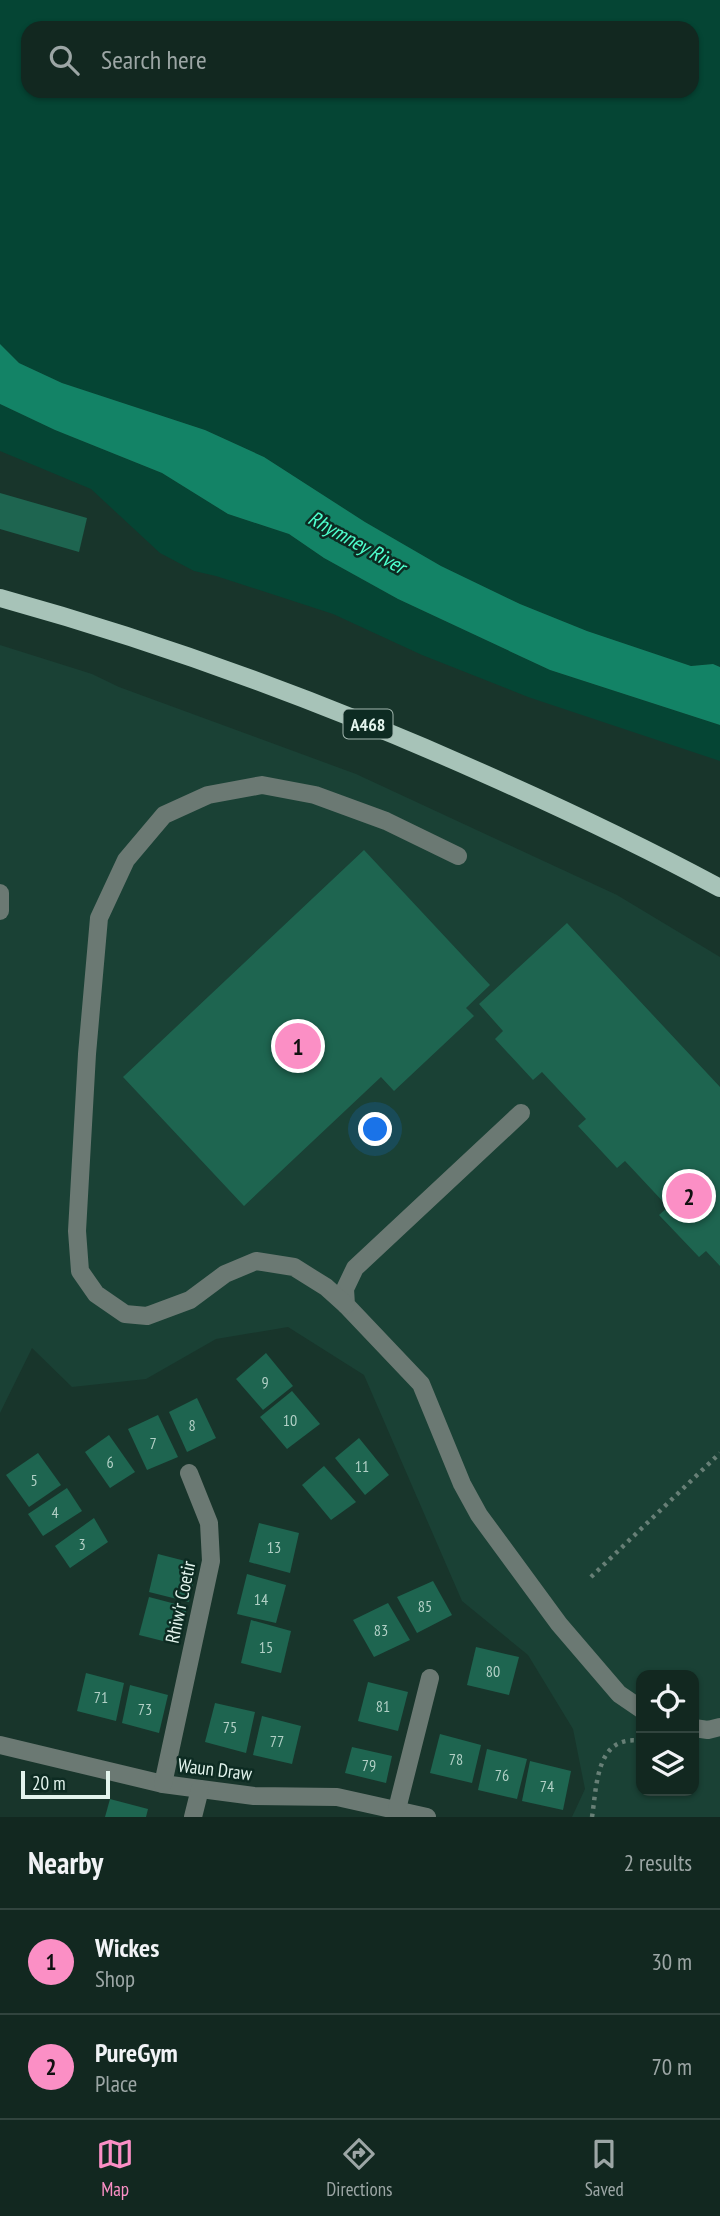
<!DOCTYPE html>
<html lang="en">
<head>
<meta charset="utf-8">
<style>
	body { margin:0; font-family:"PT Sans Narrow",sans-serif; background:#1b3029; color:#f1f3f6 }
	.controls { position:absolute; right:21px; bottom:21px; display:grid; overflow:hidden; border-radius:14px; box-shadow:0 2px 5px #0004 }
	.controls button { width:63px; height:63px; display:grid; place-items:center; padding:0; border:0; border-bottom:2px solid #31443e; background:#122820; color:#f1f3f6; font:35px sans-serif }
	.scale { position:absolute; left:21px; bottom:18px; width:89px; box-sizing:border-box; padding-left:7px; border:4px solid #e3f4ed; border-top:0; font-size:19px; line-height:24px; white-space:nowrap; color:#e3f4ed; -webkit-text-stroke:5px #0d2b22; paint-order:stroke }
	.you { position:absolute; left:376px; top:1130px; width:24px; height:24px; margin:-18px; border:5px solid #fff; border-radius:50%; background:#1a73e8; box-shadow:0 0 0 10px #1a73e833 }
	.badge { display:grid; place-items:center; width:46px; height:46px; border-radius:50%; background:#fb8fc5; color:#111; font-size:23px; font-weight:700 }
	.pin { position:absolute; translate:-50% -50%; border:4px solid #fff; box-shadow:0 2px 7px #0006 }
	.list { margin:0; padding:0; list-style:none }
	h2 { display:flex; justify-content:space-between; align-items:center; height:91px; margin:0; padding:0 28px; font-size:30px }
	h2 small { font-size:23px; font-weight:400; color:#9ca6a5 }
	.list li { display:grid; grid-template-columns:46px 1fr auto; gap:21px; align-items:center; box-sizing:border-box; height:105px; padding:0 28px; border-top:2px solid #31443e }
	.list b { display:block; font-size:26px; white-space:nowrap }
	.list p { margin:0; font-size:23px; white-space:nowrap; color:#9ca6a5 }
	.list em { font-size:23px; font-style:normal; color:#9ca6a5 }
	.icon { flex:none; width:38px; height:38px; fill:none; stroke:currentColor; stroke-width:2; stroke-linecap:round; stroke-linejoin:round }
	.map { position:relative; flex:none; width:720px; height:1817px; overflow:hidden }
	.search { position:absolute; background:#122820; box-shadow:0 2px 5px #0004; left:21px; right:21px; top:21px; height:77px; display:flex; align-items:center; gap:18px; box-sizing:border-box; padding:0 24px; border-radius:21px; color:#9ca6a5; font-size:26px }
	.sheet { height:301px; background:#122820 }
	nav { display:flex; justify-content:space-around; align-items:center; box-sizing:border-box; height:98px; border-top:2px solid #31443e; background:#122820; font-size:19px; color:#9ca6a5 }
	nav a { display:grid; justify-items:center; gap:4px }
	nav .on { color:#fb8fc5 }
	.map>svg:first-child { display:block }
	.built { fill:#1a4135; fill-rule:evenodd }
	.green { fill:#054534; fill-rule:evenodd }
	.water { fill:#138366 }
	.building { fill:#1e6550 }
	.lines { fill:none; stroke-linecap:round; stroke-linejoin:round }
	.path { stroke:#677f76; stroke-width:4.5; stroke-dasharray:3.5 5; stroke-linecap:butt }
	.minor { stroke:#6b7973; stroke-width:18 }
	.major { stroke:#a7c3b8; stroke-width:18 }
	.labels { text-anchor:middle; dominant-baseline:central; stroke-width:5; stroke-linejoin:round; paint-order:stroke }
	.number-label { font-size:16px; fill:#b2d0c6 }
	.shield { fill:#0d2b22; stroke:#a3b8b0; stroke-width:2 }
	.shield-label { font-size:18px; font-weight:bold; fill:#e3f4ed }
	.street-label { font-size:19px; fill:#e3f4ed; stroke:#0d2b22 }
	.water-label { font-size:21px; font-style:italic; fill:#4dffcd; stroke:#0d2b22 }
</style>
</head>
<body>
<div class="map">
<svg width="720" height="1817" viewBox="0 0 720 1817">
	<rect width="100%" height="100%" fill="#18352b"/>
	<path class="built" d="M 0,645 L 92,674 L 119,687 L 356,774 L 617,895 L 720,957 L 720,1817 L 572,1817 L 585,1789 L 573,1729 L 528,1655 L 462,1601 L 364,1375 L 288,1327 L 216,1339 L 146,1379 L 72,1387 L 32,1348 L 0,1413 ZM 641,1675 L 694,1675 L 694,1791 L 641,1791 Z"/>
	<g class="green">
		<path d="M 0,0 L 720,0 L 720,667 L 713,664 L 691,666 L 587,631 L 520,604 L 441,566 L 365,522 L 264,457 L 205,430 L 62,383 L 19,363 L 0,344 ZM 28,28 L 692,28 L 692,91 L 28,91 Z"/>
		<polygon points="0,404 55,430 162,473 228,514 289,534 324,558 398,599 550,670 720,725 720,761 528,697 422,655 333,614 216,576 194,571 160,553 91,489 0,451"/>
	</g>
	<polygon class="water" points="0,344 19,363 62,383 205,430 264,457 365,522 441,566 520,604 587,631 691,666 713,664 720,667 720,725 550,670 398,599 324,558 289,534 228,514 162,473 55,430 0,404"/>
	<g class="building">
		<polygon points="0,493 87,518 79,552 0,529"/>
		<polygon points="364,850 490,985 466,1008 474,1016 394,1091 381,1077 244,1206 123,1077"/>
		<polygon points="567,923 720,1087 720,1266 706,1251 699,1257 659,1215 668,1207 625,1161 617,1168 578,1126 586,1119 542,1072 533,1080 495,1039 503,1031 479,1004"/>
		<polygon points="266,1353 293,1386 263,1410 236,1379"/>
		<polygon points="292,1391 320,1424 287,1449 260,1417"/>
		<polygon points="197,1398 216,1438 187,1452 169,1412"/>
		<polygon points="158,1415 178,1457 147,1470 128,1429"/>
		<polygon points="109,1435 135,1472 110,1488 85,1452"/>
		<polygon points="359,1438 389,1475 365,1495 335,1458"/>
		<polygon points="38,1453 61,1485 29,1507 6,1475"/>
		<polygon points="324,1466 356,1502 331,1520 302,1485"/>
		<polygon points="67,1488 82,1511 43,1536 28,1514"/>
		<polygon points="94,1518 108,1542 70,1568 55,1546"/>
		<polygon points="259,1523 299,1533 290,1573 249,1562"/>
		<polygon points="158,1554 197,1564 189,1602 149,1592"/>
		<polygon points="247,1574 286,1585 276,1623 237,1614"/>
		<polygon points="433,1581 452,1615 417,1633 397,1597"/>
		<polygon points="149,1597 187,1607 179,1645 139,1635"/>
		<polygon points="388,1603 410,1640 374,1657 353,1620"/>
		<polygon points="251,1620 291,1631 281,1673 241,1663"/>
		<polygon points="476,1647 519,1657 509,1695 467,1685"/>
		<polygon points="86,1673 124,1683 116,1721 77,1711"/>
		<polygon points="368,1682 408,1692 398,1731 358,1721"/>
		<polygon points="130,1685 168,1695 159,1733 122,1723"/>
		<polygon points="215,1703 255,1712 246,1753 205,1742"/>
		<polygon points="262,1716 301,1726 292,1764 253,1755"/>
		<polygon points="440,1734 481,1745 472,1783 430,1773"/>
		<polygon points="352,1747 392,1756 386,1783 345,1773"/>
		<polygon points="487,1749 527,1759 517,1799 478,1790"/>
		<polygon points="530,1761 571,1771 563,1810 522,1801"/>
		<polygon points="110,1799 148,1809 146,1817 105,1817"/>
	</g>
	<g class="lines">
		<g class="path">
			<polyline points="591,1577 720,1453"/>
			<path d="M 592,1817 C 597,1785 596,1734 641,1741"/>
		</g>
		<g class="minor">
			<polyline points="0,893 0,911"/>
			<polyline points="521,1113 355,1268 345,1289 346,1305 421,1384 462,1484 479,1515 559,1624 619,1694 641,1709"/>
			<polyline points="346,1305 326,1287 294,1267 256,1261 225,1274 190,1300 147,1316 125,1314 96,1294 80,1271 77,1231 87,1054 99,918 126,860 164,815 208,795 262,785 315,795 386,821 458,856"/>
			<polyline points="694,1728 708,1730 720,1727"/>
			<polyline points="0,1745 163,1784 254,1796 337,1797 427,1817"/>
			<polyline points="163,1784 211,1561 209,1523 189,1473"/>
			<polyline points="397,1809 430,1678"/>
			<polyline points="193,1817 200,1789"/>
		</g>
		<path class="major" d="M 0,598 C 170,645 326,703 487,775 C 566,810 644,847 720,888"/>
	</g>
	<g class="labels">
		<g class="number-label">
			<text x="265" y="1382">9</text>
			<text x="290" y="1420">10</text>
			<text x="192" y="1425">8</text>
			<text x="153" y="1443">7</text>
			<text x="110" y="1462">6</text>
			<text x="362" y="1466">11</text>
			<text x="34" y="1480">5</text>
			<text x="55" y="1512">4</text>
			<text x="82" y="1544">3</text>
			<text x="274" y="1547">13</text>
			<text x="261" y="1599">14</text>
			<text x="425" y="1606">85</text>
			<text x="381" y="1630">83</text>
			<text x="266" y="1647">15</text>
			<text x="493" y="1671">80</text>
			<text x="101" y="1697">71</text>
			<text x="383" y="1706">81</text>
			<text x="145" y="1709">73</text>
			<text x="230" y="1727">75</text>
			<text x="277" y="1741">77</text>
			<text x="456" y="1759">78</text>
			<text x="369" y="1765">79</text>
			<text x="502" y="1775">76</text>
			<text x="547" y="1786">74</text>
		</g>
		<rect class="shield" x="343.5" y="709.5" width="49" height="29" rx="5"/>
		<g class="shield-label">
			<text x="368" y="724">A468</text>
		</g>
		<g class="street-label">
			<text transform="translate(180 1602) rotate(-78)">Rhiw'r Coetir</text>
			<text transform="translate(215 1769) rotate(7)">Waun Draw</text>
		</g>
		<g class="water-label">
			<text transform="translate(357 542) rotate(29)">Rhymney River</text>
		</g>
	</g>
</svg>
<div class="controls">
<button><svg class="icon" aria-label="locate" viewBox="0 0 24 24"><circle cx="12" cy="12" r="6"/><path d="M12 2v4M12 18v4M2 12h4M18 12h4"/></svg></button>
<button><svg class="icon" aria-label="layers" viewBox="0 0 24 24"><path d="M12 4l9 5-9 5-9-5zM3 14l9 5 9-5"/></svg></button>
</div>
<div class="scale">20 m</div>
<div class="you"></div>
<div class="pin badge" style="left:298px;top:1046px">1</div>
<div class="pin badge" style="left:689px;top:1196px">2</div>
<div class="search"><svg class="icon" aria-label="search" viewBox="0 0 24 24"><circle cx="10" cy="10" r="6"/><path d="M15 15l6 6"/></svg>Search here</div>
</div>
<section class="sheet">
<h2>Nearby<small>2 results</small></h2>
<ul class="list">
<li><span class="badge">1</span><div><b>Wickes</b><p>Shop</p></div><em>30 m</em></li>
<li><span class="badge">2</span><div><b>PureGym</b><p>Place</p></div><em>70 m</em></li>
</ul>
</section>
<nav>
<a class="on"><svg class="icon" aria-label="map" viewBox="0 0 24 24"><path d="M3 6l6-2 6 2 6-2v14l-6 2-6-2-6 2zM9 4v14M15 6v14"/></svg>Map</a>
<a><svg class="icon" aria-label="directions" viewBox="0 0 24 24"><path d="M12 3l9 9-9 9-9-9zM9 14v-3h6M13 9l2 2-2 2"/></svg>Directions</a>
<a><svg class="icon" aria-label="saved" viewBox="0 0 24 24"><path d="M7 4h10v16l-5-4-5 4z"/></svg>Saved</a>
</nav>
</body>
</html>
